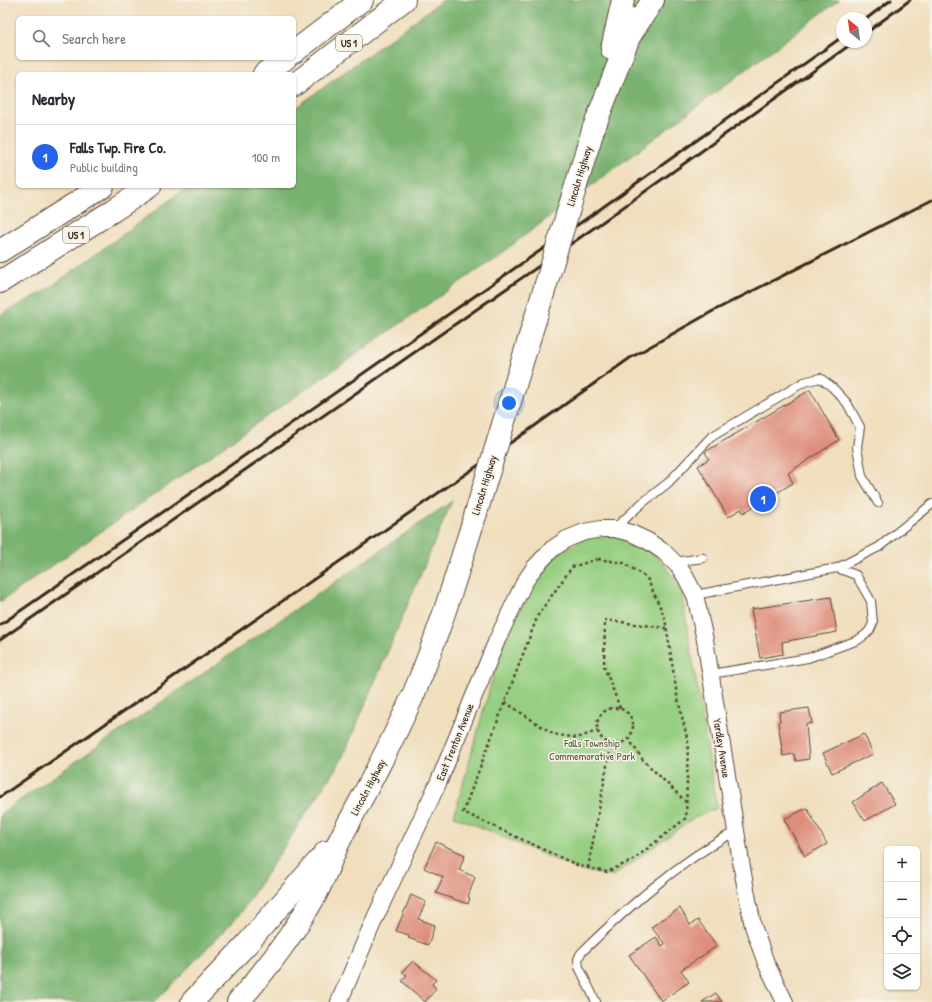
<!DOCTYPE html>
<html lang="en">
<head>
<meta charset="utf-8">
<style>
	body { margin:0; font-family:"Patrick Hand",sans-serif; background:#f2f2f3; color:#2b2b33 }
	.controls { position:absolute; right:12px; bottom:12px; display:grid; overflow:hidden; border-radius:6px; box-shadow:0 1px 3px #0004 }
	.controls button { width:36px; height:36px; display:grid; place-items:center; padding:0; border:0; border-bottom:1px solid #e1e1e2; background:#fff; color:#2b2b33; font:20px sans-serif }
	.compass { position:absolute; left:836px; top:12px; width:36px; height:36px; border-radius:50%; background:#fff; box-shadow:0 1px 3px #0004; rotate:331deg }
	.you { position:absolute; left:509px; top:403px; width:14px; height:14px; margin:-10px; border:3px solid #fff; border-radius:50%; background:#1a73e8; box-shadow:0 0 0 6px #1a73e833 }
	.badge { display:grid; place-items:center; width:26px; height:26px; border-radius:50%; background:#2563eb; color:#fff; font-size:13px; font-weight:700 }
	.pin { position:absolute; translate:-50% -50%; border:2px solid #fff; box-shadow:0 1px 4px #0006 }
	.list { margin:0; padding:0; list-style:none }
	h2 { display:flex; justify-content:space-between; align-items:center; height:52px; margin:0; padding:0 16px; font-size:17px }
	h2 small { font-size:13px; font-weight:400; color:#7c7c81 }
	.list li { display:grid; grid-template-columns:26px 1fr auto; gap:12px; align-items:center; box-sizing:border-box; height:64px; padding:0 16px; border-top:1px solid #e1e1e2 }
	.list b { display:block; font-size:15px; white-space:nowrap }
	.list p { margin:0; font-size:13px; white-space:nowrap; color:#7c7c81 }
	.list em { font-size:13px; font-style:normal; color:#7c7c81 }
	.icon { flex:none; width:22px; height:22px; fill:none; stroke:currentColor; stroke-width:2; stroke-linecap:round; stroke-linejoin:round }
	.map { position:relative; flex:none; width:932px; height:1002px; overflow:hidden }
	.search { position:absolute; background:#fff; box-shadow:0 1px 3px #0004; left:16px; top:16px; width:280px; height:44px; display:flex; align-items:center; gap:10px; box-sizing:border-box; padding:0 14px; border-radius:6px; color:#7c7c81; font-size:15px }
	.panel { position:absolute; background:#fff; box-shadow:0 1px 3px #0004; left:16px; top:72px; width:280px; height:116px; border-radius:6px }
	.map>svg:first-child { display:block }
	.green { fill:#97cf82; stroke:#697c50 }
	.forest { fill:#79b270; stroke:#5a6e47 }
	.building { fill:#de8d7b }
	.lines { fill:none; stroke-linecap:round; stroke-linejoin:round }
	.service-casing { stroke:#564536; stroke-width:10 }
	.minor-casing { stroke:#564536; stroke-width:18 }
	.primary-casing { stroke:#564536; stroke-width:24 }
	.motorway-casing { stroke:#564536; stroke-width:24 }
	.path { stroke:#564536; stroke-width:2.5; stroke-dasharray:3 3; stroke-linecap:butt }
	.service { stroke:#fff; stroke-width:8 }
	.minor { stroke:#fff; stroke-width:16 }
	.primary { stroke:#fff; stroke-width:22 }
	.motorway { stroke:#fff; stroke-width:22 }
	.rail { stroke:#3b2a1e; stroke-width:3 }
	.primary-bridge-casing { stroke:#564536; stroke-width:24; stroke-linecap:butt }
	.primary-bridge { stroke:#fff; stroke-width:22 }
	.labels { text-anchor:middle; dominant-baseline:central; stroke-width:3; stroke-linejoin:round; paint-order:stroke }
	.shield { fill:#f7f3e8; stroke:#73665b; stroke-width:1 }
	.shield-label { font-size:10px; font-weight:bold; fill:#3b2a1e }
	.street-label { font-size:11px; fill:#3b2a1e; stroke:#f7f3e8 }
	.park-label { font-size:11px; fill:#525337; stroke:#f7f3e8 }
</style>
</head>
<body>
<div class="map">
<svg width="932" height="1002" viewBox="0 0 932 1002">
	<rect width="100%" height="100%" fill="#f7f3e8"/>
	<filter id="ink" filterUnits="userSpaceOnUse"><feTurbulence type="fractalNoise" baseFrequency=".025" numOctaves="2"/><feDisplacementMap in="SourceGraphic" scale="8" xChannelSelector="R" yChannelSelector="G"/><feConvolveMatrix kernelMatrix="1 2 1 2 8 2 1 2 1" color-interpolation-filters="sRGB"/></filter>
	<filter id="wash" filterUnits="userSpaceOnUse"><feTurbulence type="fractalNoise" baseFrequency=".012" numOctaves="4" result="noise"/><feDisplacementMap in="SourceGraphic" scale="16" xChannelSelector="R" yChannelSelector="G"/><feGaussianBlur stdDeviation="0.9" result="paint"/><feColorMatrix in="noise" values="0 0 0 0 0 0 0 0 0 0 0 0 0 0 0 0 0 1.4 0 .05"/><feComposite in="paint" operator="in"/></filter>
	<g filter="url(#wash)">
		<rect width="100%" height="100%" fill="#f0debd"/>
		<polygon class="green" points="615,536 642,545 665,565 681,589 717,808 692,819 613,876 579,870 454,816 499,655 517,615 537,577 558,553 587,538"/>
		<g class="forest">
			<polygon points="443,0 839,0 496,257 0,602 0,315 48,289 189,186 294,186 294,109"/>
			<polygon points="452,501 342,759 240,914 155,1002 0,1002 0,814"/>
		</g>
		<g id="blocks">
			<g class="building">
				<polygon points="810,390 839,440 788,473 793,483 743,513 741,509 728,517 698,466 709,459 705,452"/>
				<polygon points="831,597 837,632 782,642 783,654 760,658 751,609"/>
				<polygon points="809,708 812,723 806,724 809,759 796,761 794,754 783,756 778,722 780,721 779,712"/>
				<polygon points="864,734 873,754 832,773 823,753"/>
				<polygon points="882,783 895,804 865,821 853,802"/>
				<polygon points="807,808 827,844 805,856 784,819"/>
				<polygon points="436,842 465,855 459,870 475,877 468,897 470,898 468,904 436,893 443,877 424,868"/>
				<polygon points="411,895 426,902 418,919 435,925 428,945 408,938 409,935 396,931"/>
				<polygon points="680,908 690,925 698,920 717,946 681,970 689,982 661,1001 629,955 656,937 662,946 665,944 651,927"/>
				<polygon points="413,961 436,980 432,984 436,989 425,1002 402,981 407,975 402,972"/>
				<polygon points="716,993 722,1002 702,1002"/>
			</g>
		</g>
	</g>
	<g filter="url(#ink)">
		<use href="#blocks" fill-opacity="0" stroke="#564536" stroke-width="1"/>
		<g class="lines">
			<g class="service-casing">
				<g id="service">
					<polyline points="614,529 641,504 668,483 711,437 804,382 820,378 832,387 847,403 860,427 857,447 862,476 878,503"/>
					<polyline points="674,562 703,558"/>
					<polyline points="837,568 879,547 932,504"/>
					<polyline points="695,595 837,568 856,575 871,601 873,623 870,630 865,635 858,640 808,658 711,674"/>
					<path d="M 596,1002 L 579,967 L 578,959 L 581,953 C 628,907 677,863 736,831"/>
				</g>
			</g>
			<g class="minor-casing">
				<polyline id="minor" points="339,1002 375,918 439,781 497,640 524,583 534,568 552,549 567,539 584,532 601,529 614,529 631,533 648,541 664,552 678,566 685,576 695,595 705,640 743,874 753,926 766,963 785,1002"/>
			</g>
			<g class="primary-casing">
				<g id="primary">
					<polyline points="612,49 623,0"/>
					<polyline points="593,130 636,19"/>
					<polyline points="192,1002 247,944 326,852"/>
					<path d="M 238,1002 C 267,969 294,933 316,894 C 327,873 334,849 346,828 C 370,783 394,739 414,693 C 439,634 457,573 476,513"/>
				</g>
			</g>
			<g class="motorway-casing">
				<g id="motorway">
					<polyline points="629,37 653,0"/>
					<polyline points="294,52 362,0"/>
					<polyline points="264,74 286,58"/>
					<polyline points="294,85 404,0"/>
					<polyline points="0,251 103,186"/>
					<polyline points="0,282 114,210 150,186"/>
				</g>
			</g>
			<g class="path">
				<polygon points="598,559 624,563 647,578 665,618 677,695 688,742 686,818 633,860 607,872 579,866 463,812 538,615 572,567"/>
				<polyline points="505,702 553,734 577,738 597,731"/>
				<circle cx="615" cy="726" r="18"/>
				<polyline points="620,708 604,666 605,620 666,628"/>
				<polyline points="628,738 643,760 686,802"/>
				<polyline points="588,868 611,744"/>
			</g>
			<use href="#service" class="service"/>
			<use href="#minor" class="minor"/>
			<use href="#primary" class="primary"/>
			<use href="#motorway" class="motorway"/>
			<g class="rail">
				<polyline points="866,19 891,0"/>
				<polyline points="866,33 910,0"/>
				<polyline points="0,625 596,212 842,37"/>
				<polyline points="0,640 601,223 854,42"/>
				<polyline points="0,797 529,430 630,358 713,311 932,200"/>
			</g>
			<g class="primary-bridge-casing">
				<polyline id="primary-bridge" points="476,513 593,130"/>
			</g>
			<use href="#primary-bridge" class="primary-bridge"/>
		</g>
	</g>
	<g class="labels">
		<g class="shield">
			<rect x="336" y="35" width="26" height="16" rx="3"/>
			<rect x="63" y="227" width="26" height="16" rx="3"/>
		</g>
		<g class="shield-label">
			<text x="349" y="43">US 1</text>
			<text x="76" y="235">US 1</text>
		</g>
		<g class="street-label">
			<text transform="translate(579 176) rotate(-73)">Lincoln Highway</text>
			<text transform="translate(484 485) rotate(-73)">Lincoln Highway</text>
			<text transform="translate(455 742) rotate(-68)">East Trenton Avenue</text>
			<text transform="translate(722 748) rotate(81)">Yardley Avenue</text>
			<text transform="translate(368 787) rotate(-62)">Lincoln Highway</text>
		</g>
		<g class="park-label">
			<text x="592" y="743">Falls Township<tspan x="592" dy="13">Commemorative Park</tspan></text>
		</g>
	</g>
</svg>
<div class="controls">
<button>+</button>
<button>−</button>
<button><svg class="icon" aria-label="locate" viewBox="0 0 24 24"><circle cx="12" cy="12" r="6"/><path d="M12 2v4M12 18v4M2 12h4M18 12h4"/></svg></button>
<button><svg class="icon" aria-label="layers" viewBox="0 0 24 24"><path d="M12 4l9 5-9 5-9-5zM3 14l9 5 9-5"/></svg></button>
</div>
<svg class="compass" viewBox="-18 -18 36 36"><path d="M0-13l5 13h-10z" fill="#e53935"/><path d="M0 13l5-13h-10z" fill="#7c7c81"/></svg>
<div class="you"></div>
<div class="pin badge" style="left:763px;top:499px">1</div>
<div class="search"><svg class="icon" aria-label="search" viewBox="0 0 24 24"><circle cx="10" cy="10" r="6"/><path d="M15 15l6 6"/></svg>Search here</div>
<section class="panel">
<h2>Nearby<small></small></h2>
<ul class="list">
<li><span class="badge">1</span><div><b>Falls Twp. Fire Co.</b><p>Public building</p></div><em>100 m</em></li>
</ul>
</section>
</div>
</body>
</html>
